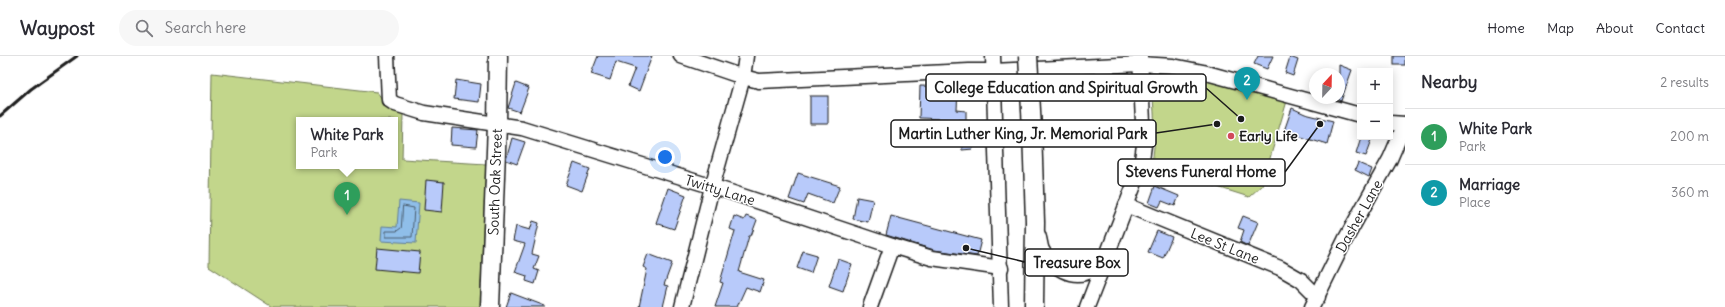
<!DOCTYPE html>
<html lang="en">
<head>
<meta charset="utf-8">
<style>
	body { margin:0; font-family:Delius,sans-serif; background:#f7f7f7; color:#2b2b33 }
	.controls { position:absolute; right:12px; top:12px; display:grid; overflow:hidden; border-radius:0px; box-shadow:0 2px 10px #0003 }
	.controls button { width:36px; height:36px; display:grid; place-items:center; padding:0; border:0; border-bottom:1px solid #e1e1e2; background:#fff; color:#2b2b33; font:20px sans-serif }
	.compass { position:absolute; left:1309px; top:12px; width:36px; height:36px; border-radius:50%; background:#fff; box-shadow:0 2px 10px #0003; rotate:22deg }
	.you { position:absolute; left:665px; top:101px; width:14px; height:14px; margin:-10px; border:3px solid #fff; border-radius:50%; background:#1a73e8; box-shadow:0 0 0 6px #1a73e833 }
	.badge { display:grid; place-items:center; width:26px; height:26px; border-radius:50%; background:#1a73e8; color:#fff; font-size:13px; font-weight:700 }
	.pin { position:absolute; translate:-50% -33px; filter:drop-shadow(0 1px 2px #0008) }
	.pin::after { content:''; position:absolute; top:21px; width:14px; height:12px; background:inherit; clip-path:polygon(0 0,100% 0,50% 100%) }
	.popup { position:absolute; left:296px; top:61px; width:102px; height:52px; box-sizing:border-box; display:grid; place-content:center; border-radius:0px; background:#fff; filter:drop-shadow(0 1px 3px #0005); font-size:13px; white-space:nowrap; color:#7c7c81 }
	.popup b { font-size:15px; color:#2b2b33 }
	.popup::after { content:''; position:absolute; left:50%; top:100%; margin-left:-8px; border:8px solid transparent; border-top-color:#fff }
	.list { margin:0; padding:0; list-style:none }
	h2 { display:flex; justify-content:space-between; align-items:center; height:52px; margin:0; padding:0 16px; font-size:17px }
	h2 small { font-size:13px; font-weight:400; color:#7c7c81 }
	.list li { display:grid; grid-template-columns:26px 1fr auto; gap:12px; align-items:center; box-sizing:border-box; height:56px; padding:0 16px; border-top:1px solid #e1e1e2 }
	.list b { display:block; font-size:15px; white-space:nowrap }
	.list p { margin:0; font-size:13px; white-space:nowrap; color:#7c7c81 }
	.list em { font-size:13px; font-style:normal; color:#7c7c81 }
	.icon { flex:none; width:22px; height:22px; fill:none; stroke:currentColor; stroke-width:2; stroke-linecap:round; stroke-linejoin:round }
	.map { position:relative; flex:none; width:1405px; height:251px; overflow:hidden }
	header { display:flex; align-items:center; gap:24px; box-sizing:border-box; height:56px; padding:0 20px; background:#fff; border-bottom:1px solid #e1e1e2 }
	header strong { font-size:19px }
	nav { display:flex; gap:22px; margin-inline-start:auto; font-size:14px }
	.search { width:280px; height:36px; background:#f7f7f7; display:flex; align-items:center; gap:10px; box-sizing:border-box; padding:0 14px; border-radius:22px; color:#7c7c81; font-size:15px }
	main { display:flex }
	aside { flex:1; background:#fff }
	.map>svg:first-child { display:block }
	.green { fill:#c2d68b; stroke:#6f7954; fill-rule:evenodd }
	.water { fill:#8fbee9; stroke:#617d97 }
	.lines { fill:none; stroke-linecap:round; stroke-linejoin:round }
	.shore { stroke:#4a5d6e; stroke-width:1 }
	.building { fill:#b8cafa; stroke:#1c1c1c }
	.minor-casing { stroke:#1c1c1c; stroke-width:17 }
	.major-casing { stroke:#1c1c1c; stroke-width:21 }
	.path { stroke:#1c1c1c; stroke-width:2; stroke-dasharray:1 3; stroke-linecap:butt }
	.minor { stroke:#fff; stroke-width:14 }
	.major { stroke:#fff; stroke-width:18 }
	.rail { stroke:#1c1c1c; stroke-width:3 }
	.major-bridge-casing { stroke:#1c1c1c; stroke-width:21; stroke-linecap:butt }
	.major-bridge { stroke:#fff; stroke-width:18 }
	.poi-dot { fill:#d1495b; stroke:#fff; stroke-width:1.5 }
	.labels { text-anchor:middle; dominant-baseline:central; stroke-width:3; stroke-linejoin:round; paint-order:stroke }
	.poi-label { font-size:14px; font-weight:bold; fill:#1c1c1c; stroke:#fff; text-anchor:start }
	.street-label { font-size:14px; fill:#1c1c1c; stroke:#fff }
	.leader { fill:none; stroke:#1c1c1c; stroke-width:1.5 }
	.callout-dot { fill:#1c1c1c; stroke:#fff; stroke-width:1.5 }
	.callout { fill:#fff; stroke:#1c1c1c; stroke-width:1.5 }
	.callout-label { font-size:15px; text-anchor:middle; font-weight:bold; fill:#1c1c1c }
</style>
</head>
<body>
<header>
<strong>Waypost</strong>
<div class="search"><svg class="icon" aria-label="search" viewBox="0 0 24 24"><circle cx="10" cy="10" r="6"/><path d="M15 15l6 6"/></svg>Search here</div>
<nav><a>Home</a><a>Map</a><a>About</a><a>Contact</a></nav>
</header>
<main>
<div class="map">
<svg width="1405" height="251" viewBox="0 0 1405 251">
	<rect width="100%" height="100%" fill="#fff"/>
	<filter id="ink" filterUnits="userSpaceOnUse"><feTurbulence type="fractalNoise" baseFrequency=".025" numOctaves="2"/><feDisplacementMap in="SourceGraphic" scale="8" xChannelSelector="R" yChannelSelector="G"/><feConvolveMatrix kernelMatrix="1 2 1 2 8 2 1 2 1" color-interpolation-filters="sRGB"/></filter>
	<g filter="url(#ink)">
		<g class="green">
			<path d="M 1157,15 L 1194,20 L 1287,45 L 1262,129 L 1249,141 L 1151,110 C 1158,82 1153,52 1152,23 L 1152,20 Z"/>
			<path d="M 212,17 L 377,36 L 389,53 L 403,57 L 402,103 L 486,108 L 480,251 L 272,251 L 209,210 ZM 299,64 L 395,64 L 395,110 L 299,110 Z"/>
		</g>
		<polygon class="water" points="399,145 419,147 416,187 381,185 382,170 397,171"/>
		<g class="lines">
			<polygon class="shore" points="403,150 414,152 412,181 386,181 386,175 397,175 401,172"/>
		</g>
		<g class="building">
			<polygon points="598,0 652,0 639,35 628,30 635,12 616,6 610,24 591,18"/>
			<polygon points="1258,0 1273,0 1267,13 1254,8"/>
			<rect x="1394" y="0" width="11" height="9"/>
			<polygon points="1290,1 1298,4 1293,20 1285,17"/>
			<polygon points="1339,9 1352,14 1341,45 1339,44"/>
			<polygon points="456,24 481,28 479,46 454,43"/>
			<polygon points="516,27 529,32 520,56 508,52"/>
			<polygon points="920,30 958,31 957,54 966,55 966,64 919,62"/>
			<rect x="810" y="40" width="18" height="28"/>
			<polygon points="1292,52 1305,58 1333,65 1327,88 1284,75"/>
			<polygon points="452,72 478,74 476,91 451,89"/>
			<polygon points="972,79 973,93 962,94 961,80"/>
			<polygon points="1361,81 1373,81 1366,100 1356,97"/>
			<polygon points="512,82 525,86 517,108 506,104"/>
			<polygon points="574,107 590,113 582,135 566,129"/>
			<polygon points="1358,107 1372,113 1369,121 1355,114"/>
			<polygon points="798,117 840,130 833,147 808,138 804,148 789,143"/>
			<polygon points="426,124 444,126 442,156 424,154"/>
			<polygon points="1155,130 1179,140 1175,150 1162,145 1159,151 1149,147"/>
			<polygon points="668,132 686,139 674,173 656,167"/>
			<polygon points="857,141 873,144 868,166 853,163"/>
			<polygon points="734,160 744,164 746,160 757,164 751,180 749,180 739,216 764,224 760,236 746,231 737,251 715,251 723,227 720,226 735,175 730,173"/>
			<polygon points="891,160 981,184 977,200 934,194 886,179"/>
			<polygon points="1243,160 1258,166 1248,190 1240,186 1244,174 1238,172"/>
			<polygon points="533,165 539,167 532,198 539,200 534,213 539,215 535,228 526,225 527,220 515,216 525,188 513,185 516,170 530,174"/>
			<polygon points="1157,175 1172,181 1163,202 1148,196"/>
			<polygon points="377,192 420,196 418,217 375,213"/>
			<polygon points="803,195 817,199 811,217 797,212"/>
			<polygon points="648,198 672,207 664,229 668,230 663,251 639,251 647,213 643,211"/>
			<polygon points="838,203 852,208 843,235 829,230"/>
			<polygon points="511,237 545,250 545,251 506,251"/>
		</g>
		<g class="lines">
			<g class="minor-casing">
				<g id="minor">
					<polyline points="387,0 389,44 395,48 424,57 522,72 730,136 892,190 932,202 1001,212"/>
					<polyline points="681,0 743,21 759,25 969,15 994,15 1140,8 1173,10 1203,16 1360,59"/>
					<polyline points="993,0 1001,251"/>
					<polyline points="1390,67 1405,68"/>
					<polyline points="1126,149 1280,212 1301,224 1318,241"/>
					<path d="M 1038,179 C 1040,183 1040,190 1042,194 C 1051,211 1073,225 1092,214 C 1096,211 1100,207 1104,204"/>
					<polyline points="682,251 712,131 743,21 746,0"/>
					<polyline points="870,251 892,190"/>
					<polyline points="1087,251 1141,111 1144,89 1140,0"/>
					<polyline points="1312,251 1345,184 1390,103 1405,68"/>
				</g>
			</g>
			<g class="major-casing">
				<g id="major">
					<polyline points="1032,73 1035,166 1034,251"/>
					<polyline points="490,251 497,69 498,0"/>
				</g>
			</g>
			<g class="path">
				<polyline points="1171,28 1171,25"/>
				<polyline points="1162,34 1165,34"/>
				<polyline points="1177,34 1179,34"/>
				<polyline points="1171,40 1171,42"/>
			</g>
			<use href="#minor" class="minor"/>
			<use href="#major" class="major"/>
			<polyline class="rail" points="0,60 31,33 77,0"/>
			<g class="major-bridge-casing">
				<polyline id="major-bridge" points="1028,0 1032,73"/>
			</g>
			<use href="#major-bridge" class="major-bridge"/>
		</g>
	</g>
	<circle class="poi-dot" cx="1231" cy="80" r="4"/>
	<g class="labels">
		<g class="poi-label">
			<text x="1239" y="80">Early Life</text>
		</g>
		<g class="street-label">
			<text transform="translate(495 126) rotate(-88)">South Oak Street</text>
			<text transform="translate(720 134) rotate(17)">Twitty Lane</text>
			<text transform="translate(1359 160) rotate(-61)">Dasher Lane</text>
			<text transform="translate(1225 190) rotate(22)">Lee St Lane</text>
		</g>
	</g>
	<path class="leader" d="M1241 63L1206 32M1217 68L1156 77M1320 68L1285 116M966 192L1025 206"/>
	<g class="callout-dot">
		<circle cx="1241" cy="63" r="4"/>
		<circle cx="1217" cy="68" r="4"/>
		<circle cx="1320" cy="68" r="4"/>
		<circle cx="966" cy="192" r="4"/>
	</g>
	<g class="callout">
		<rect x="926" y="18" width="280" height="27" rx="4"/>
		<rect x="891" y="64" width="265" height="27" rx="4"/>
		<rect x="1118" y="103" width="167" height="27" rx="4"/>
		<rect x="1025" y="193" width="103" height="27" rx="4"/>
	</g>
	<g class="callout-label">
		<text x="1066" y="37">College Education and Spiritual Growth</text>
		<text x="1023" y="83">Martin Luther King, Jr. Memorial Park</text>
		<text x="1201" y="121">Stevens Funeral Home</text>
		<text x="1077" y="212">Treasure Box</text>
	</g>
</svg>
<div class="controls">
<button>+</button>
<button>−</button>
</div>
<svg class="compass" viewBox="-18 -18 36 36"><path d="M0-13l5 13h-10z" fill="#e53935"/><path d="M0 13l5-13h-10z" fill="#7c7c81"/></svg>
<div class="you"></div>
<div class="pin badge" style="left:347px;top:159px;background:#2e9e5b">1</div>
<div class="popup"><b>White Park</b>Park</div>
<div class="pin badge" style="left:1247px;top:44px;background:#0f9aa8">2</div>
</div>
<aside>
<h2>Nearby<small>2 results</small></h2>
<ul class="list">
<li><span class="badge" style="background:#2e9e5b">1</span><div><b>White Park</b><p>Park</p></div><em>200 m</em></li>
<li><span class="badge" style="background:#0f9aa8">2</span><div><b>Marriage</b><p>Place</p></div><em>360 m</em></li>
</ul>
</aside>
</main>
</body>
</html>
